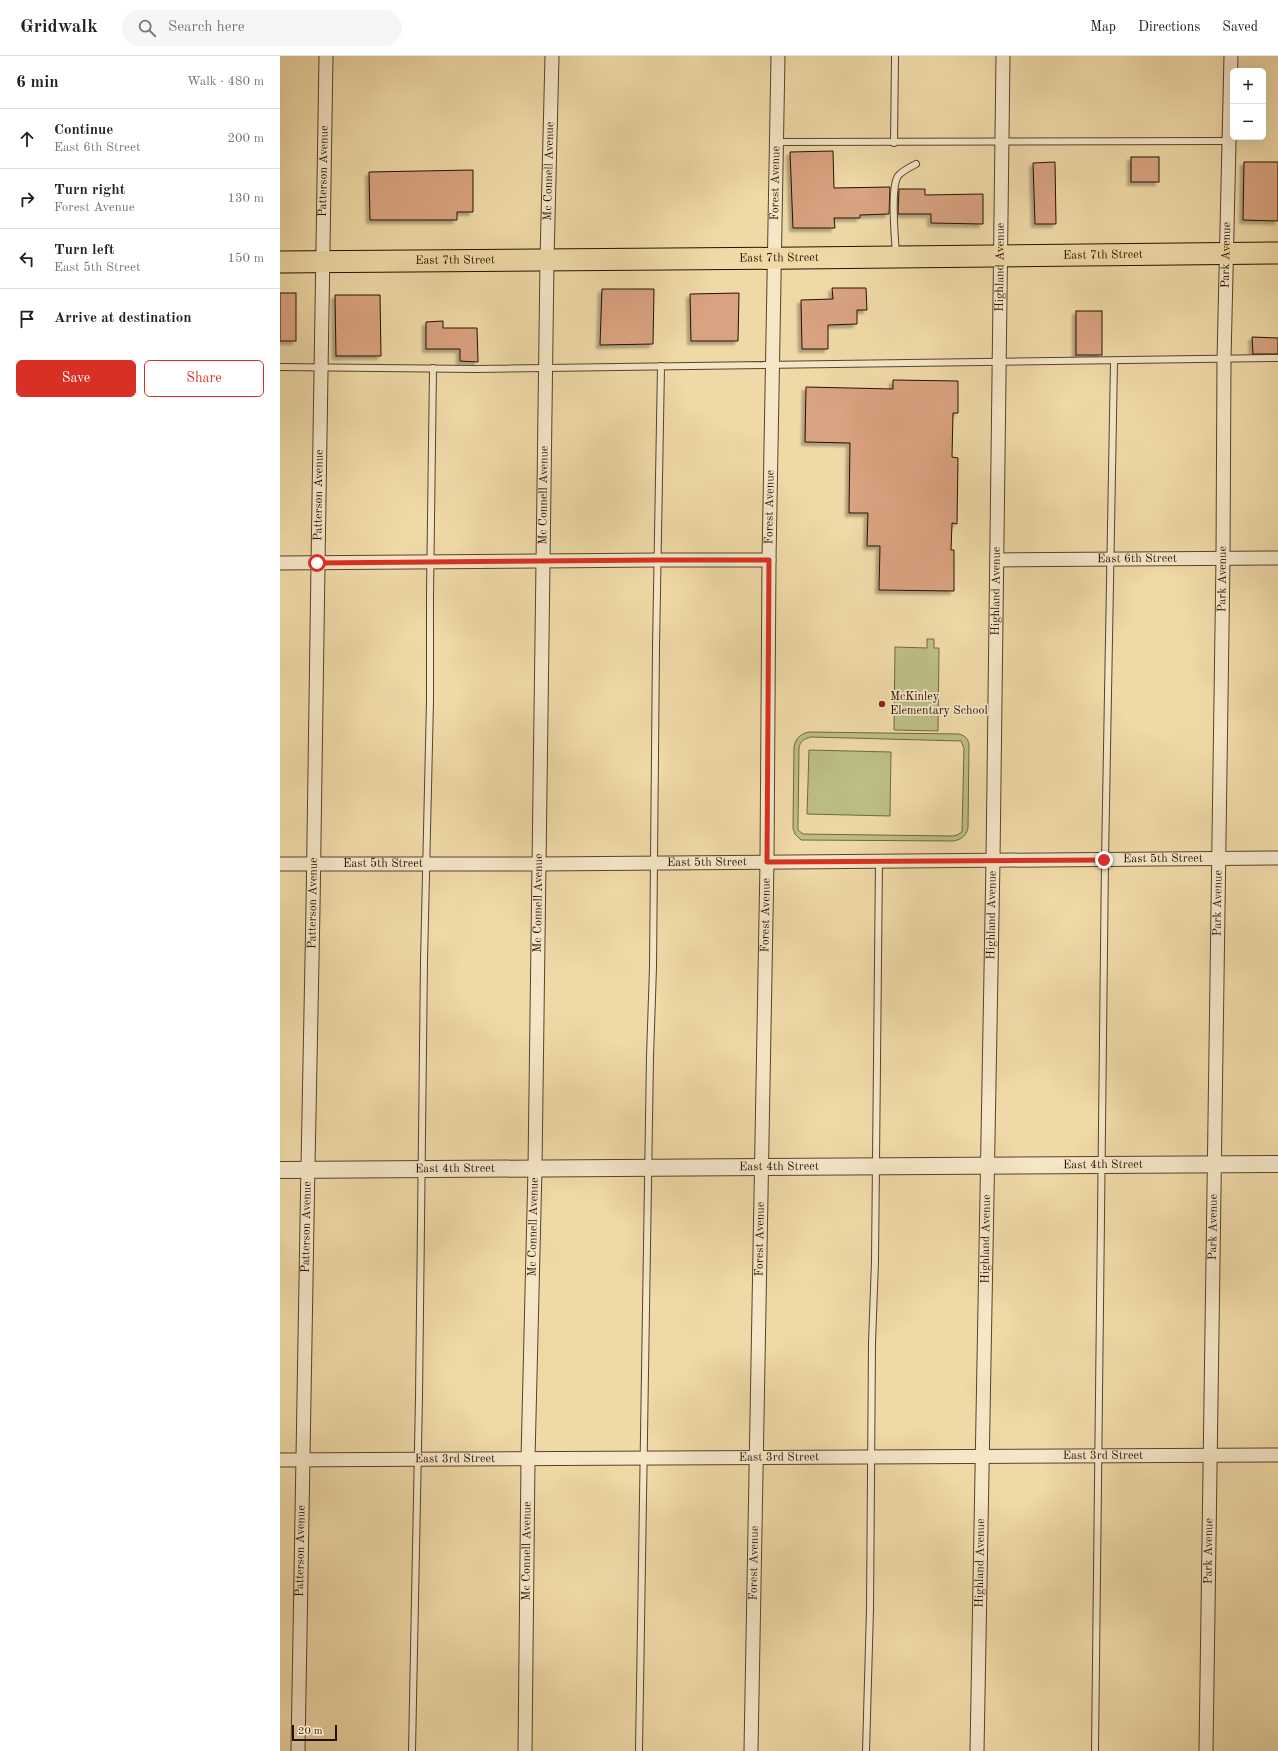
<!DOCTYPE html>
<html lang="en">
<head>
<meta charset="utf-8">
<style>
	body { margin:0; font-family:"Old Standard TT",serif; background:#f6f6f6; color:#222 }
	.controls { position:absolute; right:12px; top:12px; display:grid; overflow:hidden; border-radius:6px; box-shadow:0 4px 16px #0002 }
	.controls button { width:36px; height:36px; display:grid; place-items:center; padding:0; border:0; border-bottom:1px solid #e0e0e0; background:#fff; color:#222; font:20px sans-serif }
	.scale { position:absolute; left:12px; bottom:10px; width:45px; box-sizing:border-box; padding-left:4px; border:2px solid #251100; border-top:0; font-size:11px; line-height:14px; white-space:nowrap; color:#251100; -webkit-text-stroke:3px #f5e6c6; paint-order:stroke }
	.stop { position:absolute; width:12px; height:12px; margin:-9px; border:3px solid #d93025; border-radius:50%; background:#fff }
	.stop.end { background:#d93025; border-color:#fff; box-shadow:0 1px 4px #0008 }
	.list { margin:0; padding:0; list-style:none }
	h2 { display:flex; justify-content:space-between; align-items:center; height:52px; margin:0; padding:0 16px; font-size:17px }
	h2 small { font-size:13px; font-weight:400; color:#767676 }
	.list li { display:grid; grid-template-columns:26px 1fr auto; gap:12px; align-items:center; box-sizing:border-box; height:60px; padding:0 16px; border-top:1px solid #e0e0e0 }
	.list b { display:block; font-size:15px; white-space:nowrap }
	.list p { margin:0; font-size:13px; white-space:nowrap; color:#767676 }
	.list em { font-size:13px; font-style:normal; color:#767676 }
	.actions { display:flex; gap:8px; padding:12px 16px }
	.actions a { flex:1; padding:9px 0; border:1px solid #d93025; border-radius:6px; text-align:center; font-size:14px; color:#d93025 }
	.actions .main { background:#d93025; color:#fff }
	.icon { flex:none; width:22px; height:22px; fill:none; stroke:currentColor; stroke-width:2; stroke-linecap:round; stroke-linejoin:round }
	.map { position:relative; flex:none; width:998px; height:1695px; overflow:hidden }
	header { display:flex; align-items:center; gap:24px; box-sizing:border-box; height:56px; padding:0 20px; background:#fff; border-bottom:1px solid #e0e0e0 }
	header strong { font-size:19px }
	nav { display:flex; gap:22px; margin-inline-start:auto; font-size:14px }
	.search { width:280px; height:36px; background:#f6f6f6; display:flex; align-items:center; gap:10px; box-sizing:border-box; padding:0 14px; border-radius:22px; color:#767676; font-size:15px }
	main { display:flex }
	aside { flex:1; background:#fff }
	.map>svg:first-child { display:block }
	.green { fill:#bcbe85; stroke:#706842; fill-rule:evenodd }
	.building { fill:#d9a280; stroke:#251100; filter:url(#shadow) }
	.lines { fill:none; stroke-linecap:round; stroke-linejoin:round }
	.service-casing { stroke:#58432a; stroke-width:8 }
	.minor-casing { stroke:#58432a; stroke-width:15 }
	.tertiary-casing { stroke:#58432a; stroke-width:18 }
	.primary-casing { stroke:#251100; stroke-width:23 }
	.service { stroke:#f5e6c6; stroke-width:6 }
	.minor { stroke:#f5e6c6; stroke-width:13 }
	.tertiary { stroke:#f5e6c6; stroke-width:16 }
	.primary { stroke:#efd9a7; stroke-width:21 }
	.route { stroke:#d93025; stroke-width:5 }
	.poi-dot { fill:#8f2418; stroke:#f5e6c6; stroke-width:1.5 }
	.labels { text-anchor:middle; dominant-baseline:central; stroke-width:3.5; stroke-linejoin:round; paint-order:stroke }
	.street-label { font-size:12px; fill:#251100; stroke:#f5e6c6 }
	.poi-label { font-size:12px; fill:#251100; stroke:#f5e6c6; text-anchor:start }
</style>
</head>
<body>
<header>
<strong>Gridwalk</strong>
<div class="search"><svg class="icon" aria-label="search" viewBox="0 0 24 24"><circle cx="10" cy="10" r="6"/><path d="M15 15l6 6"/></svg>Search here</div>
<nav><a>Map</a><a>Directions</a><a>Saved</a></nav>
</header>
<main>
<aside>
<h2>6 min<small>Walk · 480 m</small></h2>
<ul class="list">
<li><svg class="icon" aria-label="ahead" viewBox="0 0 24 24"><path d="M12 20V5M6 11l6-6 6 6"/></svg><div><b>Continue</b><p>East 6th Street</p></div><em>200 m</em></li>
<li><svg class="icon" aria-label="right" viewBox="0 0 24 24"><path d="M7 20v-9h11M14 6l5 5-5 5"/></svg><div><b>Turn right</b><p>Forest Avenue</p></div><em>130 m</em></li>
<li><svg class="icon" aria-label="left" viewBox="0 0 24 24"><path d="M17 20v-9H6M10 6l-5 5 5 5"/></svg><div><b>Turn left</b><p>East 5th Street</p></div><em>150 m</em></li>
<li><svg class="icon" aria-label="arrive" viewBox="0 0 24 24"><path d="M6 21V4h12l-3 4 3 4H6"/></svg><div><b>Arrive at destination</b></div></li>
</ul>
<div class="actions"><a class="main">Save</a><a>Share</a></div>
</aside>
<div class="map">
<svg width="998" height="1695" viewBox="0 0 998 1695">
	<defs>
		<filter id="shadow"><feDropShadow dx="-3.5" dy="3.5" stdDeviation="1" flood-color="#0004"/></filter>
	</defs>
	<rect width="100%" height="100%" fill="#efd9a7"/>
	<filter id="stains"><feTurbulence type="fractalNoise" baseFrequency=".005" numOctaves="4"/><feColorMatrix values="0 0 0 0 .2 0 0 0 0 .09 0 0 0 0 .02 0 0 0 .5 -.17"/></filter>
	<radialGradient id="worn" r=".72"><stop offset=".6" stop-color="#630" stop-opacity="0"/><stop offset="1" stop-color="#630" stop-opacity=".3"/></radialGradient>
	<g class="green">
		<polygon points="647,583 654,583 654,592 659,592 658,675 614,674 615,591 647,592"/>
		<path d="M 529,676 L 679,678 C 685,680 688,682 689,689 L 688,772 C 686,780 682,783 674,785 L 521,784 L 515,778 L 513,772 L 514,691 C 516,682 520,678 529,676 ZM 531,681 L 681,685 L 684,692 L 682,776 L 677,779 L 673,780 L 523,778 L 518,774 L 518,770 L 519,692 C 520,685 524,683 531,681 Z"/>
		<polygon points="529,694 611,696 610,760 527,758"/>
	</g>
	<g class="building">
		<polygon points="553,95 554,132 610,131 609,158 580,159 580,162 554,162 555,172 513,172 510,96"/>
		<rect x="851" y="101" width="28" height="25"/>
		<polygon points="775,106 776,168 755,168 753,107"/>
		<polygon points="964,106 998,106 998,165 963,164"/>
		<polygon points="193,114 193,156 177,156 177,164 90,164 89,116"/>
		<polygon points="619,133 645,133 645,139 703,138 703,168 651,167 651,158 618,158"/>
		<polygon points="552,232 586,232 587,254 577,254 577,268 548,269 548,293 522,293 521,244 553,243"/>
		<polygon points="322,233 374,233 373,288 320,289"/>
		<rect x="0" y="237" width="16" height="48"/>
		<polygon points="459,237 458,285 411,285 410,238"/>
		<polygon points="55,239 100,239 101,300 56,300"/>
		<rect x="796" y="255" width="26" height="44"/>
		<polygon points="163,265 163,272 197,272 198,306 180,305 180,293 146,293 146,266"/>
		<polygon points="972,281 998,282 998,298 973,298"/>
		<polygon points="613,324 678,325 678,357 673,357 672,401 678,402 677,468 672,467 671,494 674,494 674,535 599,534 600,490 587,490 588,457 569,457 570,387 525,386 526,331 613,333"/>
	</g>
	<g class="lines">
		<g class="service-casing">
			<g id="service">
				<polyline points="496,86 949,85"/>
				<polyline points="614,87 615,0"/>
				<path d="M 616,198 C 615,182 610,132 618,120 C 622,115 630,111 636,108"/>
				<polyline points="0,311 196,313 998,302"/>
				<polyline points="132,1695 139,1341 144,905 150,645 150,539 153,312"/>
				<polyline points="359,1695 370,1001 373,911 376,591 381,310"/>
				<polyline points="586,1695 590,1553 592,1287 595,1205 599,805"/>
				<polyline points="815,1695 825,804 834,305"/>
			</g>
		</g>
		<g class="minor-casing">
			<g id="minor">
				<path id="s1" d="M 717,504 L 998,502"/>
				<polyline points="0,507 378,504 489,504"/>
				<path id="s2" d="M 0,808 L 259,808 L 998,802"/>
				<path id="s3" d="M 0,1404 L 998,1399"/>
				<path id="s4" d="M 18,1695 C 21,1414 28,1133 33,852 C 38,568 40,284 46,0"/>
				<path id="s5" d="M 245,1695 L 248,1403 L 255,1112 L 267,204 L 272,0"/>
				<path id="s6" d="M 471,1695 L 487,806 L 489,504 L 498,0"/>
				<path id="s7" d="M 697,1695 L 713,804 L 723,0"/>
				<path id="s8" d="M 926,1695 L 943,503 L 944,304 L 951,0"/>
			</g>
		</g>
		<g class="tertiary-casing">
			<g id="tertiary">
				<path id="s9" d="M 0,1114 L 998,1108"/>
			</g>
		</g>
		<g class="primary-casing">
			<g id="primary">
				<path id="s10" d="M 0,206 C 333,203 665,202 998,197"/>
			</g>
		</g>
		<use href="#service" class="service"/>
		<use href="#minor" class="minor"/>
		<use href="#tertiary" class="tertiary"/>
		<use href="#primary" class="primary"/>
	</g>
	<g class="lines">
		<polyline class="route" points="37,507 378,504 489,504 487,806 824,804"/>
	</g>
	<circle class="poi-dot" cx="602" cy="648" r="4"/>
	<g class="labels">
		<g class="street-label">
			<text stroke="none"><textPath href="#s4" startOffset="1580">Patterson Avenue</textPath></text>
			<text stroke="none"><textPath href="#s5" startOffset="1580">Mc Connell Avenue</textPath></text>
			<text stroke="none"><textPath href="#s6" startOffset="1568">Forest Avenue</textPath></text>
			<text stroke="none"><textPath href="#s10" startOffset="823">East 7th Street</textPath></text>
			<text stroke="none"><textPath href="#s8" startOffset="1496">Park Avenue</textPath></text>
			<text stroke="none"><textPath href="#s10" startOffset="499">East 7th Street</textPath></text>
			<text stroke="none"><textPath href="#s10" startOffset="175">East 7th Street</textPath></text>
			<text stroke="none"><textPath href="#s7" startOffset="1484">Highland Avenue</textPath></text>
			<text stroke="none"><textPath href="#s4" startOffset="1256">Patterson Avenue</textPath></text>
			<text stroke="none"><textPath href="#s5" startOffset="1256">Mc Connell Avenue</textPath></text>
			<text stroke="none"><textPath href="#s6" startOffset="1244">Forest Avenue</textPath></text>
			<text stroke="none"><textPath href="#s1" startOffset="140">East 6th Street</textPath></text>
			<text stroke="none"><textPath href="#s8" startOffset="1172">Park Avenue</textPath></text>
			<text stroke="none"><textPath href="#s7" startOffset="1160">Highland Avenue</textPath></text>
			<text stroke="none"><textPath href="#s2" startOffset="883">East 5th Street</textPath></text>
			<text stroke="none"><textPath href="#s2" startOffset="427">East 5th Street</textPath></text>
			<text stroke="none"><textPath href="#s2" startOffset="103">East 5th Street</textPath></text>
			<text stroke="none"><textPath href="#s8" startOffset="848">Park Avenue</textPath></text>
			<text stroke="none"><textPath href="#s4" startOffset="848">Patterson Avenue</textPath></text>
			<text stroke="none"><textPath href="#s5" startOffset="848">Mc Connell Avenue</textPath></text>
			<text stroke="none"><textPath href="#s6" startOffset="836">Forest Avenue</textPath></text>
			<text stroke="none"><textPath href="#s7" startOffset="836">Highland Avenue</textPath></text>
			<text stroke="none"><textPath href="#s9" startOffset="823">East 4th Street</textPath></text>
			<text stroke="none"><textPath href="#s9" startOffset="499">East 4th Street</textPath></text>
			<text stroke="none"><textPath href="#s9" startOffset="175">East 4th Street</textPath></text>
			<text stroke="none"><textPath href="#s4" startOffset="524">Patterson Avenue</textPath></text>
			<text stroke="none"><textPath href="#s5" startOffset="524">Mc Connell Avenue</textPath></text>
			<text stroke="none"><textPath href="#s8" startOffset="524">Park Avenue</textPath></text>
			<text stroke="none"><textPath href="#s6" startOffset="512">Forest Avenue</textPath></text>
			<text stroke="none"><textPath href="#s7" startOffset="512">Highland Avenue</textPath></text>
			<text stroke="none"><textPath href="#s3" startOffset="823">East 3rd Street</textPath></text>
			<text stroke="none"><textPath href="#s3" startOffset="499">East 3rd Street</textPath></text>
			<text stroke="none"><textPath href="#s3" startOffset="175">East 3rd Street</textPath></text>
			<text stroke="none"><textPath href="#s4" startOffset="200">Patterson Avenue</textPath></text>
			<text stroke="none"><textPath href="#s5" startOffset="200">Mc Connell Avenue</textPath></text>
			<text stroke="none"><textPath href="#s8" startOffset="200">Park Avenue</textPath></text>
			<text stroke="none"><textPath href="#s6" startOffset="188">Forest Avenue</textPath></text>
			<text stroke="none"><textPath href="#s7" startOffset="188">Highland Avenue</textPath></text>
		</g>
		<g class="poi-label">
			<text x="610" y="641">McKinley<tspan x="610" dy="14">Elementary School</tspan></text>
		</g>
	</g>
	<rect width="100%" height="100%" filter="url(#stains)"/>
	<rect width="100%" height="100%" fill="url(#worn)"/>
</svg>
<div class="controls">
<button>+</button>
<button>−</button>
</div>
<div class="scale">20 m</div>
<div class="stop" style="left:37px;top:507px"></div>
<div class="stop end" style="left:824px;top:804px"></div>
</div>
</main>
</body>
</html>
